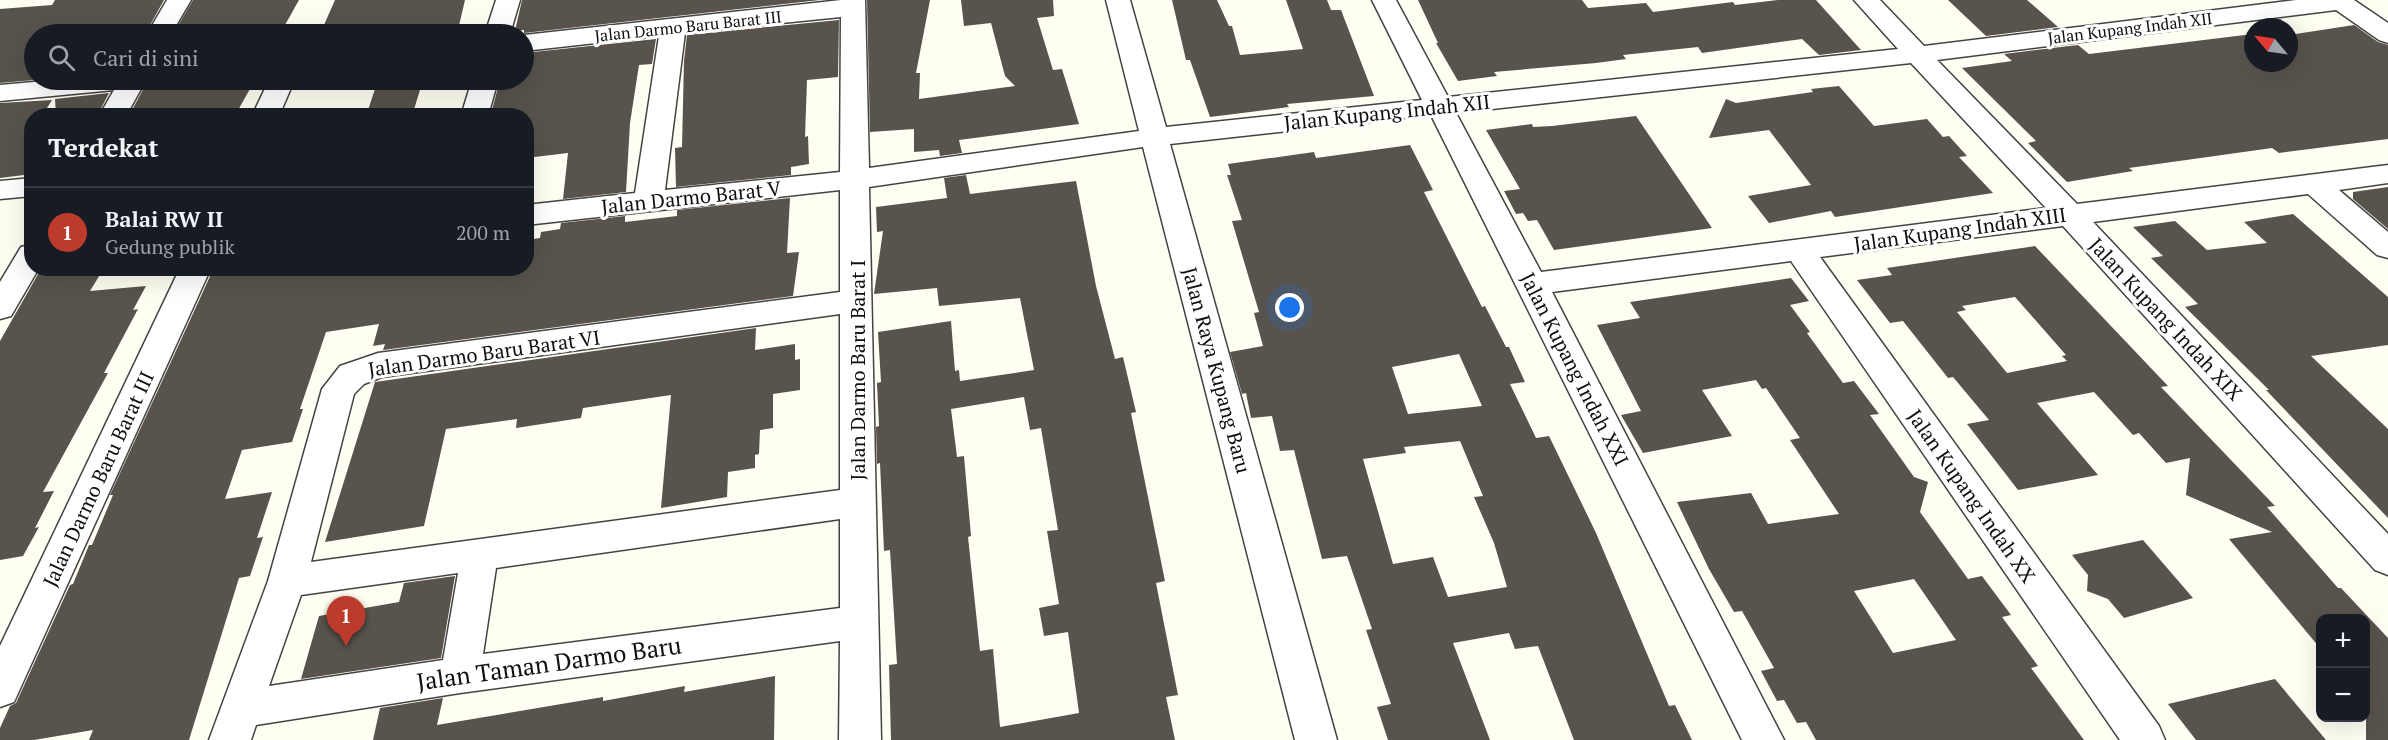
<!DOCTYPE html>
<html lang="id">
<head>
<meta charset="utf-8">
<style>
	body { margin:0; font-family:"PT Serif",serif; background:#242831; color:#f1f3f6 }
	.controls { position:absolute; right:18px; bottom:18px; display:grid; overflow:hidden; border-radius:12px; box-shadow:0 6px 24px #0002 }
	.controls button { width:54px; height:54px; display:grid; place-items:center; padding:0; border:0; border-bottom:2px solid #363941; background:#171b24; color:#f1f3f6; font:30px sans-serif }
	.compass { position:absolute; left:2244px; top:18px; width:54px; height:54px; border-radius:50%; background:#171b24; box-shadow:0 6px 24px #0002; rotate:299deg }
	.you { position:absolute; left:1290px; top:308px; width:21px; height:21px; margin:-15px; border:4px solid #fff; border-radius:50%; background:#1a73e8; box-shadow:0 0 0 9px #1a73e833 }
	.badge { display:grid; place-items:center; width:39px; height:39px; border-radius:50%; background:#bc3b2c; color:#fff; font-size:20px; font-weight:700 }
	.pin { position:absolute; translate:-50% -50px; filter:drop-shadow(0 2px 3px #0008) }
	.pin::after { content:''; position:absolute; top:32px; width:21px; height:18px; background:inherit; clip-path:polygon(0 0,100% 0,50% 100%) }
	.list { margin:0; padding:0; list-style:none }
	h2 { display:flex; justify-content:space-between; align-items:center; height:78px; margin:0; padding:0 24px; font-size:26px }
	h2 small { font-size:20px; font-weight:400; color:#9ea1a6 }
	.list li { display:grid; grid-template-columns:39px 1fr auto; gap:18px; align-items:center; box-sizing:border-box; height:90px; padding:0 24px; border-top:2px solid #363941 }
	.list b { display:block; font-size:22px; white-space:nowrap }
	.list p { margin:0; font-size:20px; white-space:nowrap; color:#9ea1a6 }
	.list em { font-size:20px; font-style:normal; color:#9ea1a6 }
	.icon { flex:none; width:33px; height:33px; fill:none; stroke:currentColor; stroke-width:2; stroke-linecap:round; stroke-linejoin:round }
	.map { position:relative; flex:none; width:2388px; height:740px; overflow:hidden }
	.search { position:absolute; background:#171b24; box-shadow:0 6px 24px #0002; left:24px; top:24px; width:510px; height:66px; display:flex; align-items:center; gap:15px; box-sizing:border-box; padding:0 21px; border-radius:33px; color:#9ea1a6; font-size:22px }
	.panel { position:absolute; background:#171b24; box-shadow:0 6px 24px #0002; left:24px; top:108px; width:510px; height:168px; border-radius:24px }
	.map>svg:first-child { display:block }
	.building { fill:#58534c; fill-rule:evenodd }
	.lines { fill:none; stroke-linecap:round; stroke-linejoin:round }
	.minor-casing { stroke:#434343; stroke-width:3 }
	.minor { fill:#fff; fill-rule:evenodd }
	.labels { text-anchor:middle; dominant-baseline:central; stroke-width:6; stroke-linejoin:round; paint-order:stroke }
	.far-street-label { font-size:16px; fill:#101010; stroke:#fff }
	.street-label { font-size:20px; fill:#101010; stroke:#fff }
	.near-street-label { font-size:24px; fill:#101010; stroke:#fff }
</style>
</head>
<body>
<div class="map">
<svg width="2388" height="740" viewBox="0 0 2388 740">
	<rect width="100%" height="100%" fill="#fffef3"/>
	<g class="building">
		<polygon points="55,0 164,0 145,34 34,34 34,80 0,83 0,9 52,5"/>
		<polygon points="193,0 299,0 280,34 173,34"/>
		<polygon points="335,0 465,0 457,34 320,34"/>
		<polygon points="522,0 820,0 524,33 524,30 515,31"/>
		<polygon points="867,0 930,0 916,73 920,73 919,99 1015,86 1005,76 991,23 964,26 961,0 1053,0 1054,16 1037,18 1053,70 1062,69 1079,124 959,140 962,153 940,156 939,150 914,152 914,129 870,132"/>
		<polygon points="1172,0 1217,0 1229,26 1232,26 1240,55 1303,49 1286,0 1327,0 1331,10 1341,10 1374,96 1287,104 1289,107 1210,117 1190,60 1186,60"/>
		<polygon points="1418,0 1582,0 1588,8 1646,3 1653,12 1733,2 1735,5 1778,0 1816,0 1861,50 1819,55 1802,39 1702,53 1698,47 1623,55 1626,59 1596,63 1494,72 1497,76 1458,81 1436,43 1438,43"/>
		<polygon points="1948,0 2027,0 2058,27 1986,36"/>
		<polygon points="839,20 838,77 807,80 805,137 808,136 809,164 791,167 791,175 676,187 675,148 682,147 684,61 687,35"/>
		<polygon points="2354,25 2378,42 2388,45 2388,139 2279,153 2272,148 2129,168 2133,171 2067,182 2028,143 2036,141 1962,68 2012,61 2004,54 2078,45 2089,54 2253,34 2253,63 2289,63 2289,35"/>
		<polygon points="656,39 652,64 639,65 630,123 626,192 563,199 568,153 526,158 526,116 495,116 496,109 492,110 500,80 524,80 524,53"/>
		<polygon points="148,80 255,80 237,112 129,116"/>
		<polygon points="378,80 423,80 412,116 366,116"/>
		<polygon points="1839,86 1874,126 1927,119 1943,137 1949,136 1967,156 1959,157 1993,193 1835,217 1831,211 1769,223 1748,196 1811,185 1769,130 1709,138 1726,99 1736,103 1813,92 1811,89"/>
		<polygon points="109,93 97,116 56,116 55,99"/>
		<polygon points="52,100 42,116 32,116 32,174 0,178 0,103"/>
		<polygon points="1636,116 1712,228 1554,250 1537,220 1528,221 1523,213 1516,214 1504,191 1520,189 1486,130 1532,124 1533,127 1552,126"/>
		<path d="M 1410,145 L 1433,190 L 1424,192 L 1482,307 L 1485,306 L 1506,347 L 1509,347 L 1525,382 L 1510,384 L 1536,438 L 1549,436 L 1596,533 L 1669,706 L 1675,705 L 1692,740 L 1574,740 L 1538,646 L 1515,649 L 1509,633 L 1453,643 L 1490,740 L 1388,740 L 1377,707 L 1391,704 L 1366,630 L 1372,629 L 1347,556 L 1322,559 L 1294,450 L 1280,451 L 1272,416 L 1251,418 L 1246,393 L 1242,394 L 1230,352 L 1263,346 L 1254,313 L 1259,312 L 1232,221 L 1242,220 L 1227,175 L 1231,175 L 1228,164 L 1314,152 L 1316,158 ZM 1459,354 L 1482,406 L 1408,414 L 1392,367 ZM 1460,441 L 1483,496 L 1474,497 L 1494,543 L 1507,587 L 1448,597 L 1433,557 L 1393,564 L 1363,459 L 1406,453 L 1404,447 Z"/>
		<path d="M 966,175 L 970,194 L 1076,181 L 1096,286 L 1115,359 L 1123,357 L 1136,412 L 1131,413 L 1165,581 L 1156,583 L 1178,695 L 1166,697 L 1175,740 L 891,740 L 889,665 L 897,664 L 890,550 L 884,551 L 880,463 L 877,464 L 876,427 L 879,426 L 877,383 L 881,382 L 878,332 L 951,321 L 955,371 L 959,370 L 960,381 L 1034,370 L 1020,298 L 939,306 L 937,288 L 874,294 L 883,231 L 877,232 L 876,207 L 947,198 L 944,178 ZM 1024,397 L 1030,430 L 1041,428 L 1058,530 L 1047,531 L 1059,604 L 1039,608 L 1044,636 L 1068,632 L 1079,713 L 1000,727 L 993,649 L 980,651 L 968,537 L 971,536 L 964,456 L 957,457 L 951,409 Z"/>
		<polygon points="2388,187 2388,229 2353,199 2353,192"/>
		<polygon points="790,198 787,253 799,252 793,296 383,350 385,344 373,346 379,324 326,332 300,409 303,409 292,442 242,450 225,499 272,492 257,538 263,537 250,576 239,578 189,740 89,740 93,730 34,740 0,740 0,728 10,706 16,703 70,585 73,584 89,545 92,545 113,495 110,495 212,272 239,268 526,268 526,240 540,238 541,232 560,229 561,223 625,216 625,222 677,216 677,210"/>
		<polygon points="2293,214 2388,297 2388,345 2311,356 2388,429 2388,518 2266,390 2269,390 2185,307 2198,304 2151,258 2163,256 2133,227 2175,221 2207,250 2267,243 2244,222"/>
		<path d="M 2035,246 L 2168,386 L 2161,387 L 2275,506 L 2267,507 L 2338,588 L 2341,588 L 2388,638 L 2388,740 L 2366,740 L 2366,618 L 2320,618 L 2320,648 L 2229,539 L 2272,532 L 2186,495 L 2190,458 L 2166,463 L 2139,433 L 2133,435 L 2094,392 L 2037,403 L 2098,475 L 2018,490 L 1967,424 L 1989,420 L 1953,377 L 1948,378 L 1903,321 L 1890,323 L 1857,280 L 1892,275 L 1887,268 ZM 2015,297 L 2066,355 L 2062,356 L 2067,361 L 2007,373 L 1957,312 L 1966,310 L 1962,306 Z"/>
		<polygon points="104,268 90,291 146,286 133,310 138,309 104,373 108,373 43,492 54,491 35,528 39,527 23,556 0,560 0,341 41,269"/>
		<path d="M 1791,278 L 1809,301 L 1790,305 L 1810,332 L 1807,333 L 1843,383 L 1854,381 L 1879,414 L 1870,415 L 1914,477 L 1928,482 L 1920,512 L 1968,579 L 1982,576 L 2011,615 L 2002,617 L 2038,666 L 2031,668 L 2084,740 L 1816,740 L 1806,722 L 1797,723 L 1784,700 L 1777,701 L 1761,671 L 1774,668 L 1742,611 L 1734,612 L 1709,569 L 1677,502 L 1751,493 L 1768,524 L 1839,514 L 1790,440 L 1800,438 L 1766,388 L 1762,389 L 1756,380 L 1702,390 L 1732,436 L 1643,453 L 1621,415 L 1641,411 L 1597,325 L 1640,318 L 1630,302 ZM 1914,579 L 1956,640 L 1893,653 L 1854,591 Z"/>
		<polygon points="756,328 755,350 795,344 795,360 800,359 800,390 773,394 773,428 760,430 759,454 755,455 755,468 728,472 727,497 661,508 671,395 583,408 581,418 516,428 517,419 446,429 424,526 325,542 375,382"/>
		<polygon points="2143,540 2193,598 2124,618 2108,599 2087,591 2088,575 2072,555"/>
		<polygon points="455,576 441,658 301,679 319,616 399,602 404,583"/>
		<polygon points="775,676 774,740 373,740 380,708 443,698 437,725 603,697 603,701 685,686 684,692"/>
		<polygon points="2275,679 2326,740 2196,740 2168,704"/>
	</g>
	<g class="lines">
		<g class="minor-casing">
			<g id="minor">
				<polygon points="167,0 191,0 171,34 147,34"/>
				<polygon points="496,0 520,0 510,34 485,34"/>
				<path d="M 841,0 L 865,0 L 869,168 L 1139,131 L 1106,0 L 1130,0 L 1166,127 L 1422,100 L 1372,0 L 1396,0 L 1448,97 L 1898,49 L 1854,0 L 1880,0 L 1924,46 L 2296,0 L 2354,0 L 2388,23 L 2388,43 L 2379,40 L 2336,10 L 1937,60 L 2077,204 L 2388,165 L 2388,183 L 2339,190 L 2388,232 L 2388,258 L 2377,255 L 2308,194 L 2093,222 L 2388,534 L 2388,575 L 2375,570 L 2063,226 L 1820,257 L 2159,726 L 2165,740 L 2120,740 L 1791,261 L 1552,292 L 1784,740 L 1742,740 L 1431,115 L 1170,144 L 1337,740 L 1295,740 L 1143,147 L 869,187 L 881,740 L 839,740 L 840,641 L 460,693 L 256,725 L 251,740 L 209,740 L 268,581 L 322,389 L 340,366 L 378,353 L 840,292 L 840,190 L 526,225 L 526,205 L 635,193 L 659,36 L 524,51 L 524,35 ZM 841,17 L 840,172 L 665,190 L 685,33 ZM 1911,63 L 2046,208 L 1541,272 L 1456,113 ZM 840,314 L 840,490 L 311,562 L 354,394 L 364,384 L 382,377 ZM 840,519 L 840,608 L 483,654 L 496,568 ZM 458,573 L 443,660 L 269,686 L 301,595 Z"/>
				<polygon points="56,80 146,80 126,116 99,116 114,90 0,101 0,85"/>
				<polygon points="269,80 297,80 291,88 279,116 252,116"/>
				<polygon points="472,80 498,80 488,116 461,116"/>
				<polygon points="32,178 32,196 0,199 0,181"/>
				<polygon points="32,244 32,268 39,268 11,316 0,319 0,282 21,247"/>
				<polygon points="180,268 211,268 14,702 0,707 0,646"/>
			</g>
		</g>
		<use href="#minor" class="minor"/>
	</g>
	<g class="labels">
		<g class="far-street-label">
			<text transform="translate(688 26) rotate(-6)">Jalan Darmo Baru Barat III</text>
			<text transform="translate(2130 28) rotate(-7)">Jalan Kupang Indah XII</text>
		</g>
		<g class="street-label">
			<text transform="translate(1387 112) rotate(-6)">Jalan Kupang Indah XII</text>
			<text transform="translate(691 197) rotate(-6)">Jalan Darmo Barat V</text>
			<text transform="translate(1960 229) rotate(-8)">Jalan Kupang Indah XIII</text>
			<text transform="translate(2166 319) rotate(47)">Jalan Kupang Indah XIX</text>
			<text transform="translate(484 353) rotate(-8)">Jalan Darmo Baru Barat VI</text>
			<text transform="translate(1575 369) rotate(63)">Jalan Kupang Indah XXI</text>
			<text transform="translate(857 370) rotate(-90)">Jalan Darmo Baru Barat I</text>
			<text transform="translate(1217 370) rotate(75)">Jalan Raya Kupang Baru</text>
			<text transform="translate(98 479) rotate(-65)">Jalan Darmo Baru Barat III</text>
			<text transform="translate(1972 496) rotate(55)">Jalan Kupang Indah XX</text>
		</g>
		<g class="near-street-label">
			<text transform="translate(549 663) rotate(-8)">Jalan Taman Darmo Baru</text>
		</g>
	</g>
</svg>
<div class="controls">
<button>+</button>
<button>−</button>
</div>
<svg class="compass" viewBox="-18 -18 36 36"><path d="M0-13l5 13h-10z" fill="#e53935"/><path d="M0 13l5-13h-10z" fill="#9ea1a6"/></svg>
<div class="you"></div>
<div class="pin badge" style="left:346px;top:646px">1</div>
<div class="search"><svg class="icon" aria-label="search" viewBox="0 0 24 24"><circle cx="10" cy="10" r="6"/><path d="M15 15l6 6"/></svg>Cari di sini</div>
<section class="panel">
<h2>Terdekat<small></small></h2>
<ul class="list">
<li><span class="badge">1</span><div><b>Balai RW II</b><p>Gedung publik</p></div><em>200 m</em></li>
</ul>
</section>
</div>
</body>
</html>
